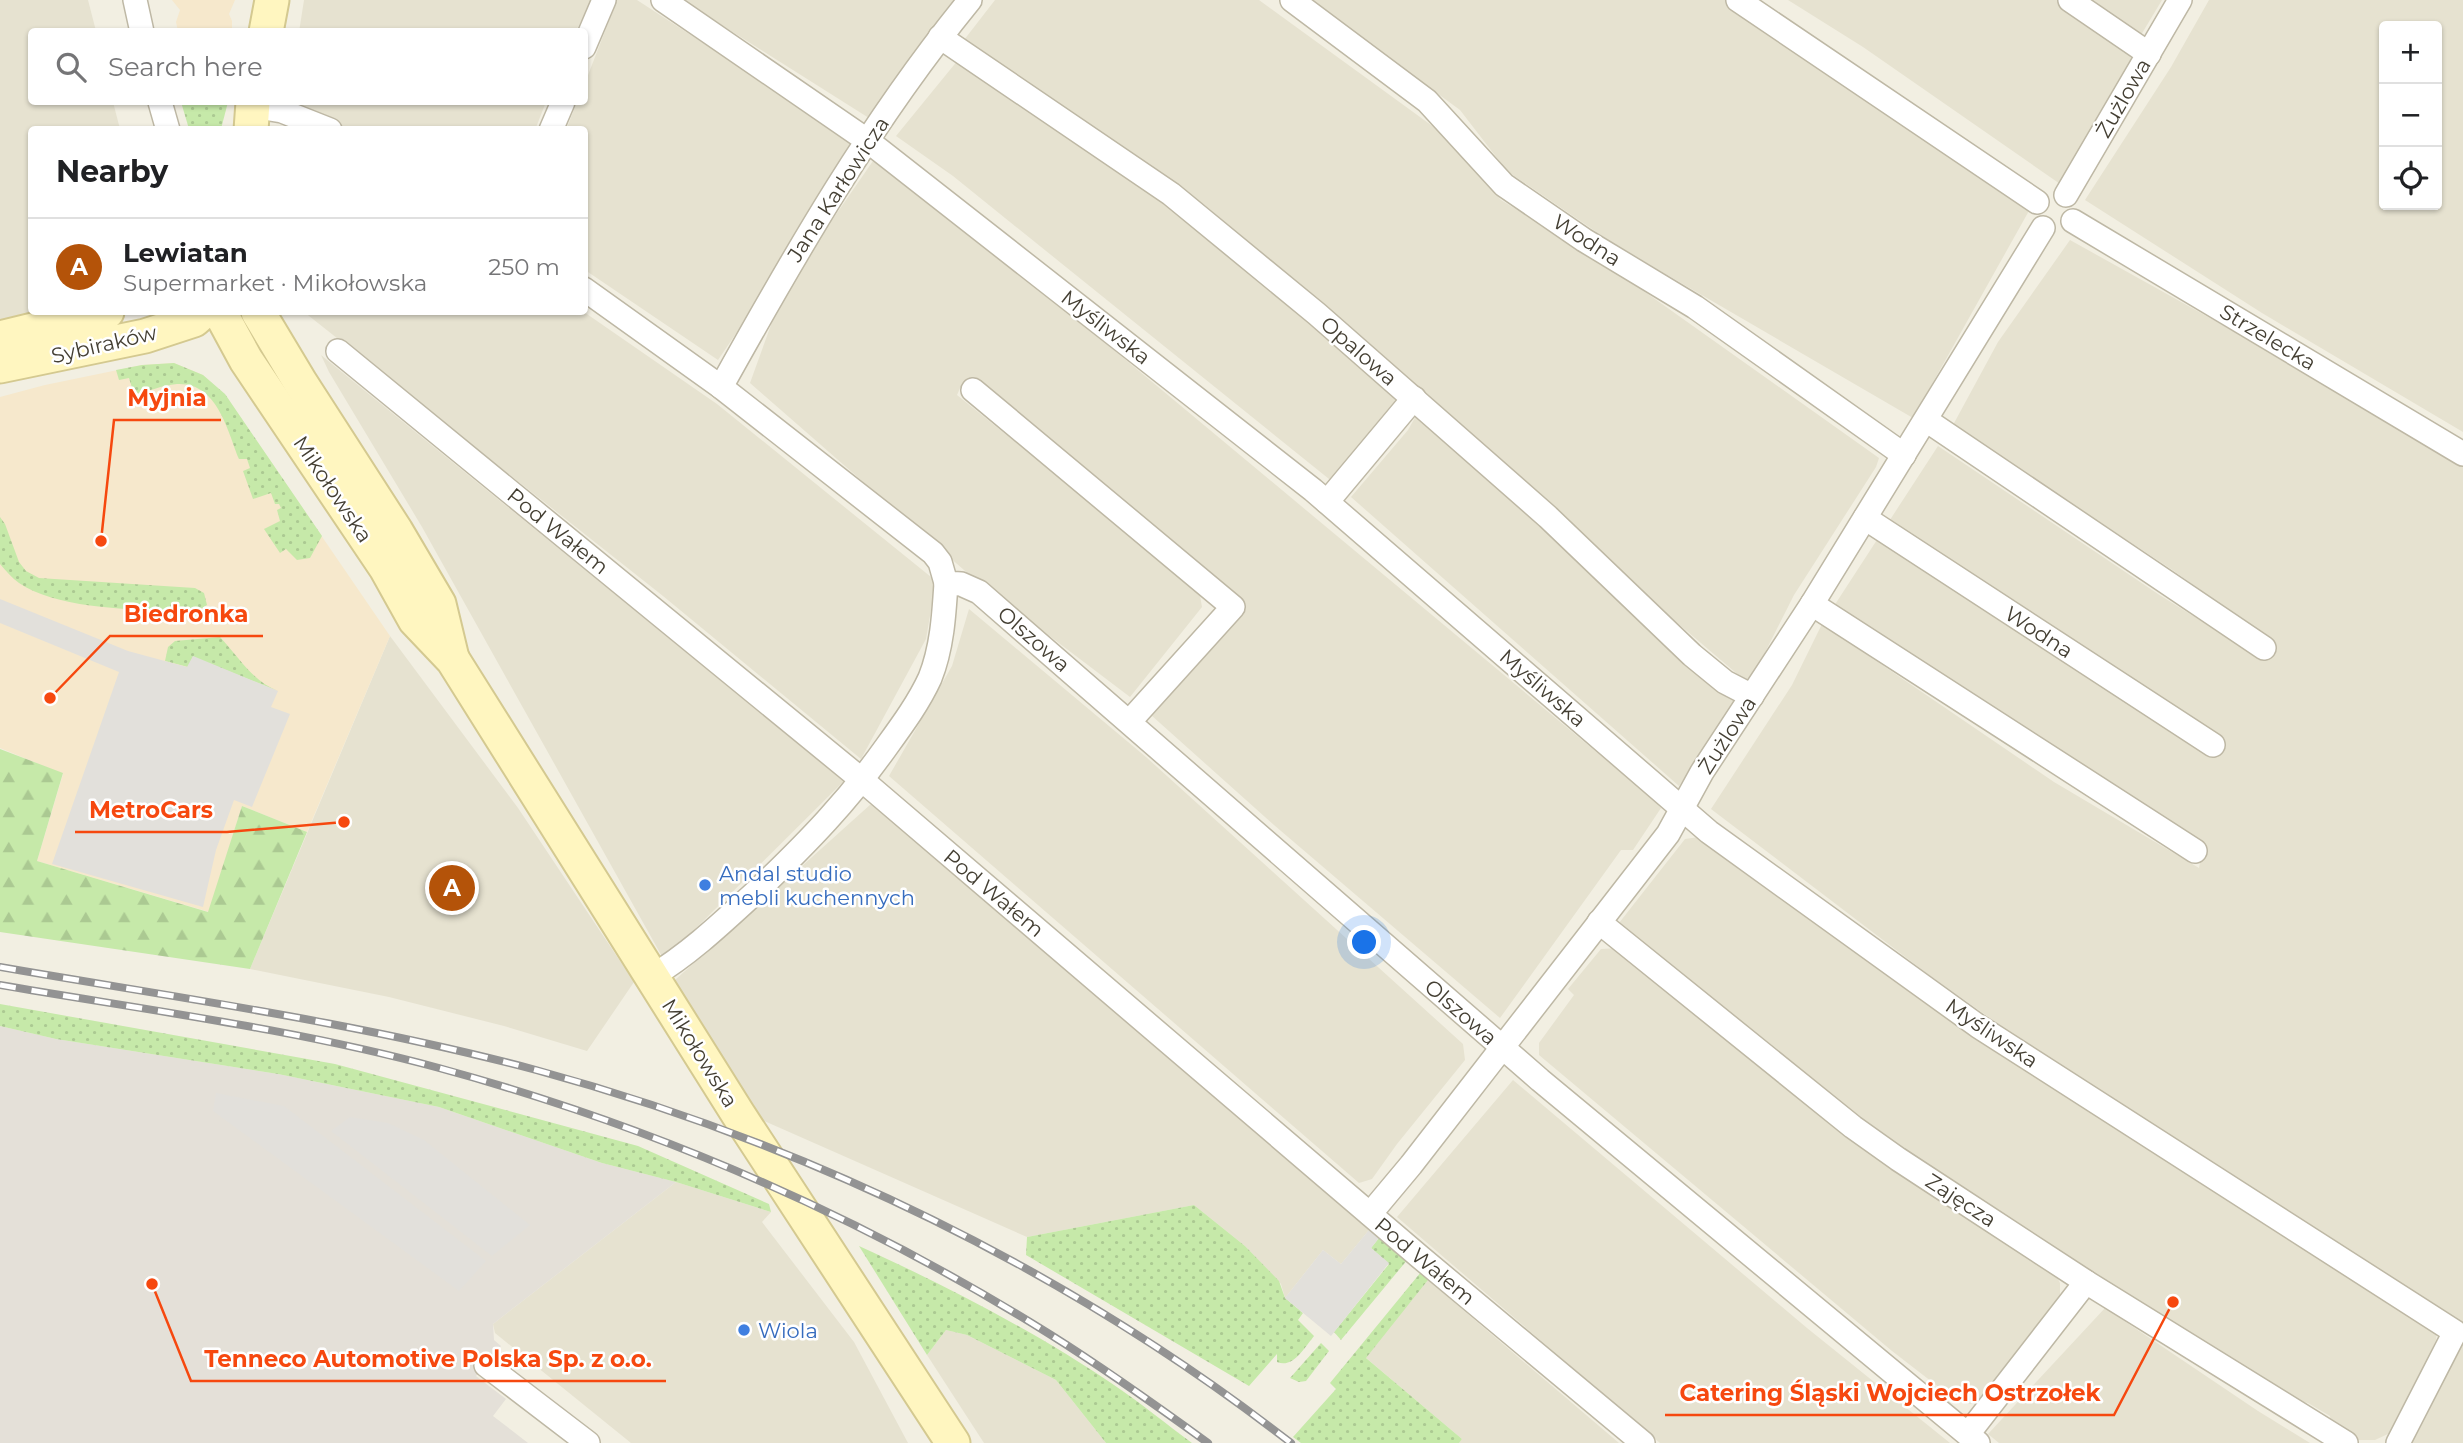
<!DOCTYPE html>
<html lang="en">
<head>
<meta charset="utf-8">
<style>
	body { margin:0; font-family:Montserrat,sans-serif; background:#f2f2f2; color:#202124 }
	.controls { position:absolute; right:21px; top:21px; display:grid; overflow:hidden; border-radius:7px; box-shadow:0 2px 5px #0004 }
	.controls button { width:63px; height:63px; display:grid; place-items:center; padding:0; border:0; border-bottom:2px solid #e0e0e0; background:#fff; color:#202124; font:35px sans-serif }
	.you { position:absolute; left:1365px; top:943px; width:24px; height:24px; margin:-18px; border:5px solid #fff; border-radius:50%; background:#1a73e8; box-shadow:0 0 0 10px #1a73e833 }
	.badge { display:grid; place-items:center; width:46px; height:46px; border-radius:50%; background:#b45309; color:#fff; font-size:23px; font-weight:700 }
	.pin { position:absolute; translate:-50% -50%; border:4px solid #fff; box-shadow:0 2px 7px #0006 }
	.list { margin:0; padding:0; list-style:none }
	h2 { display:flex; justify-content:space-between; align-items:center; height:91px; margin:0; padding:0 28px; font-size:30px }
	h2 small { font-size:23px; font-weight:400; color:#757577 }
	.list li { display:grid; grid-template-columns:46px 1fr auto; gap:21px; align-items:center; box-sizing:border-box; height:98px; padding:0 28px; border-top:2px solid #e0e0e0 }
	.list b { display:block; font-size:26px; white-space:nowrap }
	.list p { margin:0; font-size:23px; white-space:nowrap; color:#757577 }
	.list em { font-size:23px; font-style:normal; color:#757577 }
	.icon { flex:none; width:38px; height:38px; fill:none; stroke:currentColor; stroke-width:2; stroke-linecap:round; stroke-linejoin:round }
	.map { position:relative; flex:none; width:2463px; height:1443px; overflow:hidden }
	.search { position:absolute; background:#fff; box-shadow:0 2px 5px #0004; left:28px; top:28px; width:560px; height:77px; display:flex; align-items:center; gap:18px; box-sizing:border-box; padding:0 24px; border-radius:7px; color:#757577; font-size:26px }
	.panel { position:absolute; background:#fff; box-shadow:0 2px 5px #0004; left:28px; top:126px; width:560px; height:189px; border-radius:7px }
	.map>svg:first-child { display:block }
	.residential { fill:#e6e2d0; fill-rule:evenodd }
	.commercial { fill:#f6e8cc }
	.industrial { fill:#e4e0d8 }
	.grass { fill:url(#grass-dots) }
	.forest { fill:url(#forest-firs) }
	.parking { fill:#e2e0db }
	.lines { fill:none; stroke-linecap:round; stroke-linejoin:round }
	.street-casing { stroke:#beb8a5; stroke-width:26 }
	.secondary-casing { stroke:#d4c990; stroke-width:37 }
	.street { stroke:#fff; stroke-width:23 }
	.secondary { stroke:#fff6c0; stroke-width:33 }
	.rail-casing { stroke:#939393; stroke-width:8 }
	.rail { stroke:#fff; stroke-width:5; stroke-dasharray:16; stroke-linecap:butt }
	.shop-dot { fill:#3f7fe0; stroke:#fff; stroke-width:2.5 }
	.labels { text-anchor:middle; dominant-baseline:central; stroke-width:5; stroke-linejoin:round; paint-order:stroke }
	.street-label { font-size:21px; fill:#443f33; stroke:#fff }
	.shop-label { font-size:21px; fill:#366cbe; stroke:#fff; text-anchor:start }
	.leader { fill:none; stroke:#f6480f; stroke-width:2.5 }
	.callout-dot { fill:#f6480f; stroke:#fff; stroke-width:2.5 }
	.callout-label { font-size:23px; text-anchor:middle; font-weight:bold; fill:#f6480f; stroke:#fff; stroke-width:5; stroke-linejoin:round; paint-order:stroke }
</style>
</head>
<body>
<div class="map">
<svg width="2463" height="1443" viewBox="0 0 2463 1443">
	<defs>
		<pattern id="grass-dots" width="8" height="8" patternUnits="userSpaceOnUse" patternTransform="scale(1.75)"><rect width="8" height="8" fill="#c6e9a9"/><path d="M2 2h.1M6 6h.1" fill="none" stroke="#abc992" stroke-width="1.8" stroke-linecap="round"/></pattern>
		<pattern id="forest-firs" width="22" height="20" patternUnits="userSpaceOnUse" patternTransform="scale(1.75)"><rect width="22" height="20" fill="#c6e9a9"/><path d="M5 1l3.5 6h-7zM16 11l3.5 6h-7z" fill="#abc992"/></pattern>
	</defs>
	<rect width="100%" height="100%" fill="#f2efe2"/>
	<g class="residential">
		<polygon points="0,0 88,0 96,31 32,32 32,102 113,102 120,129 32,130 32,312 43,312 22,315 14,323 0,326"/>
		<polygon points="304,0 592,0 576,31 299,32"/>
		<polygon points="617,0 637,0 852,140 780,258 752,310 718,360 585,270 584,130 566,130 577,102 584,102 585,83"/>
		<polygon points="682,0 975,0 880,125"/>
		<polygon points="995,0 1259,0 1442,133 1501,200 1600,260 1879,458 1876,467 1794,595 1749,684 1620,574 1420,392 1205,205 964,40"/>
		<polygon points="1310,0 1731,0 2030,209 1913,418 1614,244 1507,171 1460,110"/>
		<polygon points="1788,0 2058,0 2137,55 2063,186 1863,47"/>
		<polygon points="2091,0 2162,0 2141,35"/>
		<path d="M 2209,0 L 2463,0 L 2463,432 L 2262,313 L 2085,200 L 2171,67 ZM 2384,26 L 2437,26 L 2437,205 L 2384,205 Z"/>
		<polygon points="958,60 1187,218 1400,400 1334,483 953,176 896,136"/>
		<polygon points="292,102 546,102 535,130 345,129"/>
		<polygon points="873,161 935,201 1654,800 1661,808 1633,850 1621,850 1500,1018 1274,825 1151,715 1228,595 961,386 957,395 1199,590 1202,607 1130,697 972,577 750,383 772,322 801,265"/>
		<polygon points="2070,240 2463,459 2463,1327 2233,1184 2011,1033 1925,972 1711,809 1792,685 1822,624 2054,782 2199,868 2203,846 1834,606 1938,446 2158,594 2262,659 2272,641 2171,569 1953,425 1998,342"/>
		<polygon points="304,312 584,312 717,404 936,581 926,639 861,759 663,596"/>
		<polygon points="321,355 844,781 664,960 422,527 329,372"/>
		<polygon points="1417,414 1677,652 1738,699 1679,786 1351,497 1408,430"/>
		<polygon points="969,609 1146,757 1463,1044 1465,1060 1397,1144 1372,1179 1359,1183 889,776 952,666"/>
		<polygon points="390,636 518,808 634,982 587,1051 504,1026 389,997 250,969"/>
		<polygon points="871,804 1369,1230 1341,1264 1323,1250 1285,1298 1281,1284 1245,1246 1194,1205 1027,1237 762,1120 675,980"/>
		<polygon points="1699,837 2004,1055 2295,1243 2437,1331 2436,1340 2411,1395 2390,1433 2375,1440 2358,1440 2331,1424 2330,1416 2308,1403 2292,1400 2254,1377 2251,1370 2230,1357 2222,1358 2104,1285 2104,1279 2093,1272 2085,1271 2041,1244 1830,1098 1619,923 1685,839"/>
		<polygon points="1620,948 1879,1160 2055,1273 2060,1283 2060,1295 1980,1405 1958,1402 1892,1351 1539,1055 1539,1043 1574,995 1568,989 1601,949"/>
		<polygon points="1513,1080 1807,1328 1950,1443 1660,1443 1397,1217"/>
		<polygon points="676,1182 771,1212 762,1222 854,1342 908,1443 631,1443 495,1333 493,1324"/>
		<polygon points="1428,1280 1619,1443 1459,1443 1462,1439 1365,1357"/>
		<polygon points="2105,1308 2258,1411 2310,1443 1999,1443 1988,1434"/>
		<polygon points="946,1330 967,1335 1056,1380 1106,1443 984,1443 927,1355"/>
		<polygon points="2463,1331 2463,1443 2410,1443"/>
	</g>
	<g class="commercial">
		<polygon points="172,0 235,0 229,14 232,21 232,31 178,31 176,22 180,10"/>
		<polygon points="174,363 203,375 225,395 390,636 307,832 242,806 209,912 37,861 63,774 0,748 0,397 45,385 142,365"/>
	</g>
	<polygon class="industrial" points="0,1026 56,1039 278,1074 439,1107 602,1163 676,1182 493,1324 494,1340 501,1346 476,1376 506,1399 493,1416 528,1443 0,1443"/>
	<g class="grass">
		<polygon points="181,102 228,102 221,129 189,129"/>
		<path d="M 174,363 L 203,375 L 225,394 L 322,536 L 310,558 L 297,560 L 286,549 L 280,553 L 264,529 L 280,521 L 277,510 L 281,508 L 279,504 L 275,504 L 271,493 L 253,499 L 243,471 L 250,468 L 247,459 L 239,459 C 227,429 217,382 177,384 C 162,385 148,392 134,394 L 129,378 L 119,380 L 116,370 L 142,365 Z"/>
		<path d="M 0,517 L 5,524 L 19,562 L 26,571 L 39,578 L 195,588 L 204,593 L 207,605 L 199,610 C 150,611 60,611 19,583 C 12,578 6,571 0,564 Z"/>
		<path d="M 220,637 C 239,657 251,680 278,691 L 193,657 L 188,667 L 165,661 L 168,647 L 175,641 Z"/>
		<polygon points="0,1004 335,1064 638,1146 769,1204 771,1212 676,1182 602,1163 439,1107 278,1074 56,1039 0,1026"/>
		<path d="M 1194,1205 L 1245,1246 L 1279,1281 L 1285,1298 L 1303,1313 L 1298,1320 L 1314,1336 C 1305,1347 1293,1369 1277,1362 L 1277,1354 L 1249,1386 L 1026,1255 L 1027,1237 Z"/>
		<polygon points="1379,1238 1384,1238 1408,1259 1341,1340 1334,1332 1389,1264 1371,1248"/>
		<path d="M 859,1246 C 943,1284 1038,1333 1114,1385 C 1141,1403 1166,1424 1192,1443 L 1106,1443 L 1056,1380 L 967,1335 L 946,1330 L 927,1355 Z"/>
		<polygon points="1421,1272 1428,1280 1366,1358 1462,1439 1459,1443 1301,1443 1293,1437 1336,1389 1330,1383"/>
		<polygon points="1321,1343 1329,1351 1306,1381 1299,1382 1290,1378"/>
	</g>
	<polygon class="forest" points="0,749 63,773 37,861 208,912 242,806 307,832 250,969 0,932"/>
	<g class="parking">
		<polygon points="0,599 128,651 187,667 193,656 278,691 271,707 290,714 252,807 234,800 216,850 203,907 52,864 119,672 0,623"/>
		<polygon points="216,1093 284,1106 486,1261 459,1291 213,1111"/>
		<polygon points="350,1117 388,1123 424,1140 530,1225 492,1256 331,1131"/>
		<polygon points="1369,1230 1379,1238 1371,1248 1389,1263 1331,1336 1285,1298 1323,1250 1341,1264"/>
	</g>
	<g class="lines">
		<g class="street-casing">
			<g id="street">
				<polyline points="135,0 142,32"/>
				<polyline points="663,0 868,141 1313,490 1709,832 1978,1026 2455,1332 2398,1443"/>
				<polyline points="1292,0 1427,101 1504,185 1584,240 1695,307 1904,455"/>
				<polyline points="1738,0 2037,202"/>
				<polyline points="2070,0 2149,54"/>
				<polyline points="940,37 1171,194 1317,314 1548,517 1692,655 1725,682 1752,696"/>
				<polyline points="584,47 604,0"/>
				<polyline points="160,102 168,130"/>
				<polyline points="252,106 282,111 330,130"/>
				<polyline points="551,130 563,102"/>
				<polyline points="2066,195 2180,0"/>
				<polyline points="2073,221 2463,454"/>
				<polyline points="584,289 721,387 933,553 940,562 946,583 961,584 979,592 1540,1080 1978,1443"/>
				<polyline points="338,351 862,780 1420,1257 1643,1443"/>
				<path d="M 721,387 C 796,252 872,120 970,0"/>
				<polyline points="973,390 1233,607 1130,721"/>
				<polyline points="1926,420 2264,648"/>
				<polyline points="1327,502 1414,398"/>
				<polyline points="1865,518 2213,745"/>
				<polyline points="1812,604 2195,851"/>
				<polyline points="1599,922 1853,1127 1898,1159 2086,1282 2346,1443"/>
				<path d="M 651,977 C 691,953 725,920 759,889 C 808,842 848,801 887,746 C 903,724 919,702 930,678 C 942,648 944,615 946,583"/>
				<polyline points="1370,1214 1411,1165 1668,834 1702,772 1812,604 2043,228"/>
				<polyline points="486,1365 588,1443"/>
				<polyline points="1968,1434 2086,1282"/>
			</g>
		</g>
		<g class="secondary-casing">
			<g id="secondary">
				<polyline points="266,32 272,0"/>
				<polyline points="251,130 253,102"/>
				<polyline points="220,312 246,360 386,568 415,620 453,660 738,1114 953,1443"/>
				<polyline points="258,312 300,382 396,531 439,604 452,658"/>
				<polyline points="0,338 107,312"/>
				<polyline points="0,366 145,336 194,320 203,312"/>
			</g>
		</g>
		<use href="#street" class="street"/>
		<use href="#secondary" class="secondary"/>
		<g class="rail-casing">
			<g id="rail">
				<path d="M 0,967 C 179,998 360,1023 536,1070 C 808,1144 1068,1270 1291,1443"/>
				<path d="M 0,985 C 146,1010 295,1029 439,1068 C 656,1127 861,1216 1051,1335 C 1105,1369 1157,1406 1208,1443"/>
			</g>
		</g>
		<use href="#rail" class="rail"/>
	</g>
	<g class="shop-dot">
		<circle cx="705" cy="885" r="7"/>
		<circle cx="744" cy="1330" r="7"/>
	</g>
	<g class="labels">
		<g class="street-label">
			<text transform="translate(2123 98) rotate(-60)">Żużlowa</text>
			<text transform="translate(838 189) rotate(-57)">Jana Karłowicza</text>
			<text transform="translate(1587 240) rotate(33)">Wodna</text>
			<text transform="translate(1106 327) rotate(38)">Myśliwska</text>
			<text transform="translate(2268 337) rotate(31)">Strzelecka</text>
			<text transform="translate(104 344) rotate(-13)">Sybiraków</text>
			<text transform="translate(1359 351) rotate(41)">Opalowa</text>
			<text transform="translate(333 489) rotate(56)">Mikołowska</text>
			<text transform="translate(558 531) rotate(39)">Pod Wałem</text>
			<text transform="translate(2039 632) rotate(33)">Wodna</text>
			<text transform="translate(1034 639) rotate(41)">Olszowa</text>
			<text transform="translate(1543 688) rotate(41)">Myśliwska</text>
			<text transform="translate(1727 735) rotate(-57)">Żużlowa</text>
			<text transform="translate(994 893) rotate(40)">Pod Wałem</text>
			<text transform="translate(1461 1012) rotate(41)">Olszowa</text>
			<text transform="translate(1992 1033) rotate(34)">Myśliwska</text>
			<text transform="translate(700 1053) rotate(58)">Mikołowska</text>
			<text transform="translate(1961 1200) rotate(33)">Zajęcza</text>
			<text transform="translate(1425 1261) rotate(40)">Pod Wałem</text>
		</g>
		<g class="shop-label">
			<text x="719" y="873">Andal studio<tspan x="719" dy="24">mebli kuchennych</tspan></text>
			<text x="758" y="1330">Wiola</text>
		</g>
	</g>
	<path class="leader" d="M101 541L114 420H221M50 698L110 636H263M344 822L227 832H75M152 1284L191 1381H666M2173 1302L2114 1415H1665"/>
	<g class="callout-dot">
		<circle cx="101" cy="541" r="7"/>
		<circle cx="50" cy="698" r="7"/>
		<circle cx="344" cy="822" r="7"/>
		<circle cx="152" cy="1284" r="7"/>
		<circle cx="2173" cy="1302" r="7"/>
	</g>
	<g class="callout-label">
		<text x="167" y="406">Myjnia</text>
		<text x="186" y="622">Biedronka</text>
		<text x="151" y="818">MetroCars</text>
		<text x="428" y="1367">Tenneco Automotive Polska Sp. z o.o.</text>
		<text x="1890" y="1401">Catering Śląski Wojciech Ostrzołek</text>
	</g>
</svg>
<div class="controls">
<button>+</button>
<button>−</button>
<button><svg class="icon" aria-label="locate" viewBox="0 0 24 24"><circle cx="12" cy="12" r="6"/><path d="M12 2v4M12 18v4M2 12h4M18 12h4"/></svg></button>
</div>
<div class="you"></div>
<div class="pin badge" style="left:452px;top:888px">A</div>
<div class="search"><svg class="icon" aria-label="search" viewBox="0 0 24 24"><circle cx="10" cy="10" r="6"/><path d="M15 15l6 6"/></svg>Search here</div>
<section class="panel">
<h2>Nearby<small></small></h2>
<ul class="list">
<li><span class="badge">A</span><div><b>Lewiatan</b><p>Supermarket · Mikołowska</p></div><em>250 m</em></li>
</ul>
</section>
</div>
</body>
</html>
